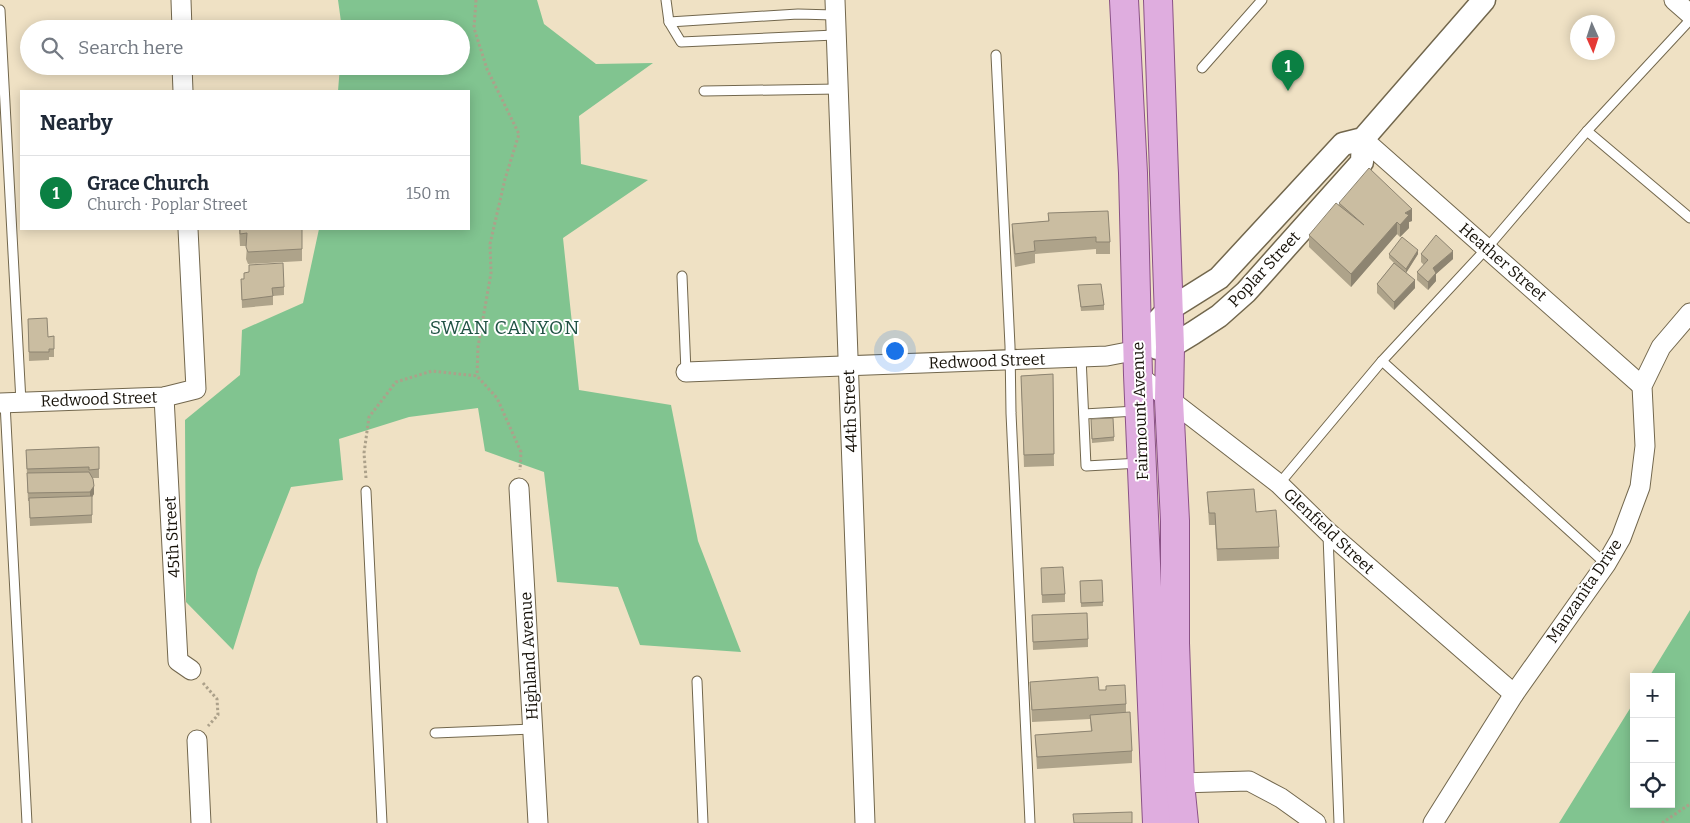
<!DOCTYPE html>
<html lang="en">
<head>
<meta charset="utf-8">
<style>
	body { margin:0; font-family:Bitter,serif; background:#f2f2f3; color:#1f2937 }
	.controls { position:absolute; right:15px; bottom:15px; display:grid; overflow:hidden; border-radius:0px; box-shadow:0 2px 12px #0003 }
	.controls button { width:45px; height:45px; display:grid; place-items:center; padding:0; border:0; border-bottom:1px solid #e0e1e3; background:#fff; color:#1f2937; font:25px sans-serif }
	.compass { position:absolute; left:1570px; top:15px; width:45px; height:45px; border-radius:50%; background:#fff; box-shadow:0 2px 12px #0003; rotate:177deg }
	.you { position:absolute; left:894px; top:350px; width:18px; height:18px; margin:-12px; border:4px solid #fff; border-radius:50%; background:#1a73e8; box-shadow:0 0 0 8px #1a73e833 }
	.badge { display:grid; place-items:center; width:32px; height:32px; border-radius:50%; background:#0b8043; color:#fff; font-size:16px; font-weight:700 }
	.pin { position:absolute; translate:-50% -41px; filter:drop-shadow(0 1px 2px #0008) }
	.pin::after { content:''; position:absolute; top:26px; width:18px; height:15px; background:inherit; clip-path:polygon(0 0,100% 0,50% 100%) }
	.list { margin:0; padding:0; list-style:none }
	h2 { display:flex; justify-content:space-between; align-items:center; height:65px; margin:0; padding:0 20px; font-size:21px }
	h2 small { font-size:16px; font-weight:400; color:#747a83 }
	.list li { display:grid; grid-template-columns:32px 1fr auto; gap:15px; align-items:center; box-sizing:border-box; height:75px; padding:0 20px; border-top:1px solid #e0e1e3 }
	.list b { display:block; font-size:19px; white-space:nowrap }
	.list p { margin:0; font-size:16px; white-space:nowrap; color:#747a83 }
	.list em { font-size:16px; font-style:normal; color:#747a83 }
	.icon { flex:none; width:28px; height:28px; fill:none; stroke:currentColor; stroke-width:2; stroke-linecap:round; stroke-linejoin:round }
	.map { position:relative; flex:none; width:1690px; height:823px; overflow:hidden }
	.search { position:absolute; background:#fff; box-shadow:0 2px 12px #0003; left:20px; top:20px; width:450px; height:55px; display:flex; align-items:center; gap:12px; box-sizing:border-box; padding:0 18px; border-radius:28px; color:#747a83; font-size:19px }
	.panel { position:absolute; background:#fff; box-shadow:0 2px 12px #0003; left:20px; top:90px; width:450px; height:140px; border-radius:0px }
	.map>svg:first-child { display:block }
	.green { fill:#81c490 }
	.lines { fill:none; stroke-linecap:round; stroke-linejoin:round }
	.service-casing { stroke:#72674d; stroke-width:11 }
	.minor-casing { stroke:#72674d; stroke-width:21 }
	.tertiary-casing { stroke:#72674d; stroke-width:25 }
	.primary-casing { stroke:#8a5286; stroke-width:30 }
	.path { stroke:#aca18a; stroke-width:3; stroke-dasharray:2.5 2.5; stroke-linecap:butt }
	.service { stroke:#fff; stroke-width:9 }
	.minor { stroke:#fff; stroke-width:19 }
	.tertiary { stroke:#fff; stroke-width:22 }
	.primary { stroke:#dfaddf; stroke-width:28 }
	.wall { fill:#aea38a }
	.shaded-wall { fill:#8d8471 }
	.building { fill:#cabda1; stroke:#8d8471 }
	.labels { text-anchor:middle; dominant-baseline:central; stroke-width:4; stroke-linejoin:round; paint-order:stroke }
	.street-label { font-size:16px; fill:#151007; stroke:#fff }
	.quarter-label { font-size:19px; letter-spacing:1px; fill:#205244; stroke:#fff }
</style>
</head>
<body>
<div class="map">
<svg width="1690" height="823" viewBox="0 0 1690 823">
	<rect width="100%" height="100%" fill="#efe1c4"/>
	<g class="green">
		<polygon points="338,0 537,0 544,24 596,64 653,63 579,116 581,164 648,180 563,238 579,390 671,405 698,541 741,652 640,645 618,587 557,582 544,472 485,451 478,408 409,417 339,439 343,480 291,487 258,570 233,650 186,602 185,420 240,375 242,330 303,303 319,229 469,229 469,91 338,91 340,66 461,66 461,29 342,29"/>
		<polygon points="1690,610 1690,823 1559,823 1634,702 1634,804 1671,804 1671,677 1649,677"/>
	</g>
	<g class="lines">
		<g class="service-casing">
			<g id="service">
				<polyline points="666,0 669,22 798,14 834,15"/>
				<polyline points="0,10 21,402"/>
				<polyline points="669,22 681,42 835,35"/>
				<polyline points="996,55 1010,346 1011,413 1030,823"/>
				<polyline points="1202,68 1262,0"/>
				<polyline points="704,91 838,89"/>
				<polyline points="1587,131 1690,218"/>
				<polyline points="682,276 686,372"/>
				<polyline points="1081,357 1086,466 1140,463"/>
				<polyline points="1382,361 1606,564"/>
				<polyline points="5,403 27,823"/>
				<polyline points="1084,414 1136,411"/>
				<polyline points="1279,484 1382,361 1487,248 1587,131 1690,20"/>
				<polyline points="366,491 382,823"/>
				<polyline points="1328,535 1339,823"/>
				<polyline points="697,681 703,823"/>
				<polyline points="435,733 533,729"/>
			</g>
		</g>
		<g class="minor-casing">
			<g id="minor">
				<polyline points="181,0 182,29"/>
				<polyline points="835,0 865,823"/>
				<polyline points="1674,0 1690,14"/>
				<polyline points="182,66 183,91"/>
				<polyline points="1363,139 1642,386"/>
				<polyline points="686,372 1107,356 1138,350"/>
				<polyline points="1138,375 1279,484 1328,532 1514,694"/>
				<polyline points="164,397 178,661 191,670"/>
				<polyline points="0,403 164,397 196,389 188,229"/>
				<polyline points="519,488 538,823"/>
				<polyline points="197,740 201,823"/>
				<polyline points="1180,783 1249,781 1281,798 1316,823"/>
				<polyline points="1433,823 1514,694 1606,564 1621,538 1640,487 1645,446 1642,386 1661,347 1690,313"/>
			</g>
		</g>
		<g class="tertiary-casing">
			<g id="tertiary">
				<polyline points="1157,348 1170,347 1193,333 1219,316 1246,292 1362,162 1363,139"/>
				<polyline points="1138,350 1151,328 1168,310 1219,278 1343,144 1363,139 1484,0"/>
			</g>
		</g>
		<g class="primary-casing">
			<g id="primary">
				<polyline points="1124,0 1133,173 1138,375 1157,823"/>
				<polyline points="1158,0 1170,347 1169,400 1175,521 1175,643 1180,783 1184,823"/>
			</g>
		</g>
		<g class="path">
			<polyline points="476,0 474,28 487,69 519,134 505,179 490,244 491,273 478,347 477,376"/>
			<polyline points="366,478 364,453 369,417 396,382 432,371 477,376 497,398 521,452 520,470"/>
			<polyline points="203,683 217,699 218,715 208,726"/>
			<polyline points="1662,823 1690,804"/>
		</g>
		<use href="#service" class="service"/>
		<use href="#minor" class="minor"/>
		<use href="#tertiary" class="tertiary"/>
		<use href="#primary" class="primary"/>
	</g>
	<g class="wall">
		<polygon points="1339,203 1412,221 1409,222 1409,228 1400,237 1397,234 1351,287 1309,247 1309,235 1339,206"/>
		<polygon points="1048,213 1110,242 1110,254 1096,254 1096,249 1035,254 1035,263 1015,267 1012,236 1012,224 1048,221"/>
		<polygon points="239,229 302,229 302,261 248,264 246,259 247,246 240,246"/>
		<polygon points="1389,254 1418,254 1406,273 1415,288 1394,310 1377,293 1377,284 1394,263 1389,258"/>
		<polygon points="1421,254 1453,259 1436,274 1436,281 1428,290 1417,280 1417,272 1424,265 1421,262"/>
		<polygon points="249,265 284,287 284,295 273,296 273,305 242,308 241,279 244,279 249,272"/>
		<polygon points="1078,285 1104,305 1104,310 1081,311"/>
		<polygon points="28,319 48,337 54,336 54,357 49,357 49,360 29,361"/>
		<polygon points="1053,374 1054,466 1024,467 1021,376"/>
		<polygon points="1091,419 1114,437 1114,441 1092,443"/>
		<polygon points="99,447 99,478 93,478 94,494 92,497 92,523 30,526 29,501 28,501 27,477 26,450"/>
		<polygon points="1207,492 1256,512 1279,547 1279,559 1217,561 1215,525 1209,525"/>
		<polygon points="1041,568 1065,594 1065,602 1042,603"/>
		<polygon points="1102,580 1103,606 1081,607 1080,581"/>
		<polygon points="1032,615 1088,639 1088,647 1033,650"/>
		<polygon points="1030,682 1099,690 1126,704 1126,713 1132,751 1132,763 1037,769 1035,735 1091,731 1090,719 1032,722"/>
	</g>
	<g class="shaded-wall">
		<polygon points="1412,209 1412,221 1409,222 1409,228 1400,237 1400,225 1405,213"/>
		<polygon points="1397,222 1397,234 1351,287 1351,274"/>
		<polygon points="1418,250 1418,254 1406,273 1406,269"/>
		<polygon points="1453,251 1453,259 1436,274 1436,281 1428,290 1428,282 1433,268"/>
		<polygon points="1415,280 1415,288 1394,310 1394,302"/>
		<polygon points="94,486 94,494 90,500 90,492"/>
	</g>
	<g class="building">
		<polygon points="1369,168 1412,209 1405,213 1409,215 1400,225 1397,222 1351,274 1309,235 1336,203 1364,225 1339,203"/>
		<polygon points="1108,211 1110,242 1096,242 1096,237 1034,241 1035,251 1015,254 1012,224 1049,221 1048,213"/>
		<polygon points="240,229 302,229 302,249 248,252 246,247 247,233 240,234"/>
		<polygon points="1436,235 1453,251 1433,268 1436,273 1428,282 1417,272 1428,260 1421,254"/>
		<polygon points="1402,237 1418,250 1406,269 1389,254"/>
		<polygon points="283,263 284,287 272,288 273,296 242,300 241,279 244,279 244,273 249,272 249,265"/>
		<polygon points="1394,263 1415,280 1394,302 1377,284"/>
		<polygon points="1101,284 1104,305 1081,307 1078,285"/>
		<polygon points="47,318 48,337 54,336 54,349 49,349 49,352 29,352 28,319"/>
		<polygon points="1053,374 1054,454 1024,455 1021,376"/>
		<polygon points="1113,418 1114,437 1092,439 1091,419"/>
		<polygon points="99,447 99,469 89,470 89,467 27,469 26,450"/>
		<polygon points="89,472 93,479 94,486 90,492 28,493 27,473"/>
		<polygon points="1254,489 1256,512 1276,510 1279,547 1217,549 1215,513 1209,513 1207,492"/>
		<polygon points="92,496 92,515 30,518 29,498"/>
		<polygon points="1063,567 1065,594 1042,595 1041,568"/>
		<polygon points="1102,580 1103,602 1081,603 1080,581"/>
		<polygon points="1087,613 1088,639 1033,642 1032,615"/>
		<polygon points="1098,677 1099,690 1106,690 1106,686 1125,685 1126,704 1032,710 1030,682"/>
		<polygon points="1130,712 1132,751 1037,757 1035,735 1092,731 1090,715"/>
		<polygon points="1132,812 1132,823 1074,823 1073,814"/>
	</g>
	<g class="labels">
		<g class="street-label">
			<text transform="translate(1503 262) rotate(41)">Heather Street</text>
			<text transform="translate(1264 269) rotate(-47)">Poplar Street</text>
			<text transform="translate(987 361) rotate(-2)">Redwood Street</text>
			<text transform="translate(99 399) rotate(-2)">Redwood Street</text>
			<text transform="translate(850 411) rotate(-92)">44th Street</text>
			<text transform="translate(1140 411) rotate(-92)">Fairmount Avenue</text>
			<text transform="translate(1329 531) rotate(43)">Glenfield Street</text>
			<text transform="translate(172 537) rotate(-93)">45th Street</text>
			<text transform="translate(1584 591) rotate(-56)">Manzanita Drive</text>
			<text transform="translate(529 656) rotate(-93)">Highland Avenue</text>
		</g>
		<g class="quarter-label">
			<text x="505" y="327">SWAN CANYON</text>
		</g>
	</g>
</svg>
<div class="controls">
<button>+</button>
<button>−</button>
<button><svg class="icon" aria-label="locate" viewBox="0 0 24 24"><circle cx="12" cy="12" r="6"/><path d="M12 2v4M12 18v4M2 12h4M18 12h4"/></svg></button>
</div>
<svg class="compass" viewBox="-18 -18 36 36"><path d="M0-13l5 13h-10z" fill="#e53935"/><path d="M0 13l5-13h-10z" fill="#747a83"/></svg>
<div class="you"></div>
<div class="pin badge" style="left:1288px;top:91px">1</div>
<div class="search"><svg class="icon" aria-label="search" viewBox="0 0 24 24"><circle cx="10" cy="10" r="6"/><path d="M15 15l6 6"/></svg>Search here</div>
<section class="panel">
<h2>Nearby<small></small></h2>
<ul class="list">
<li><span class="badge">1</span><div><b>Grace Church</b><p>Church · Poplar Street</p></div><em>150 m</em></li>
</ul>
</section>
</div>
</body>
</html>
